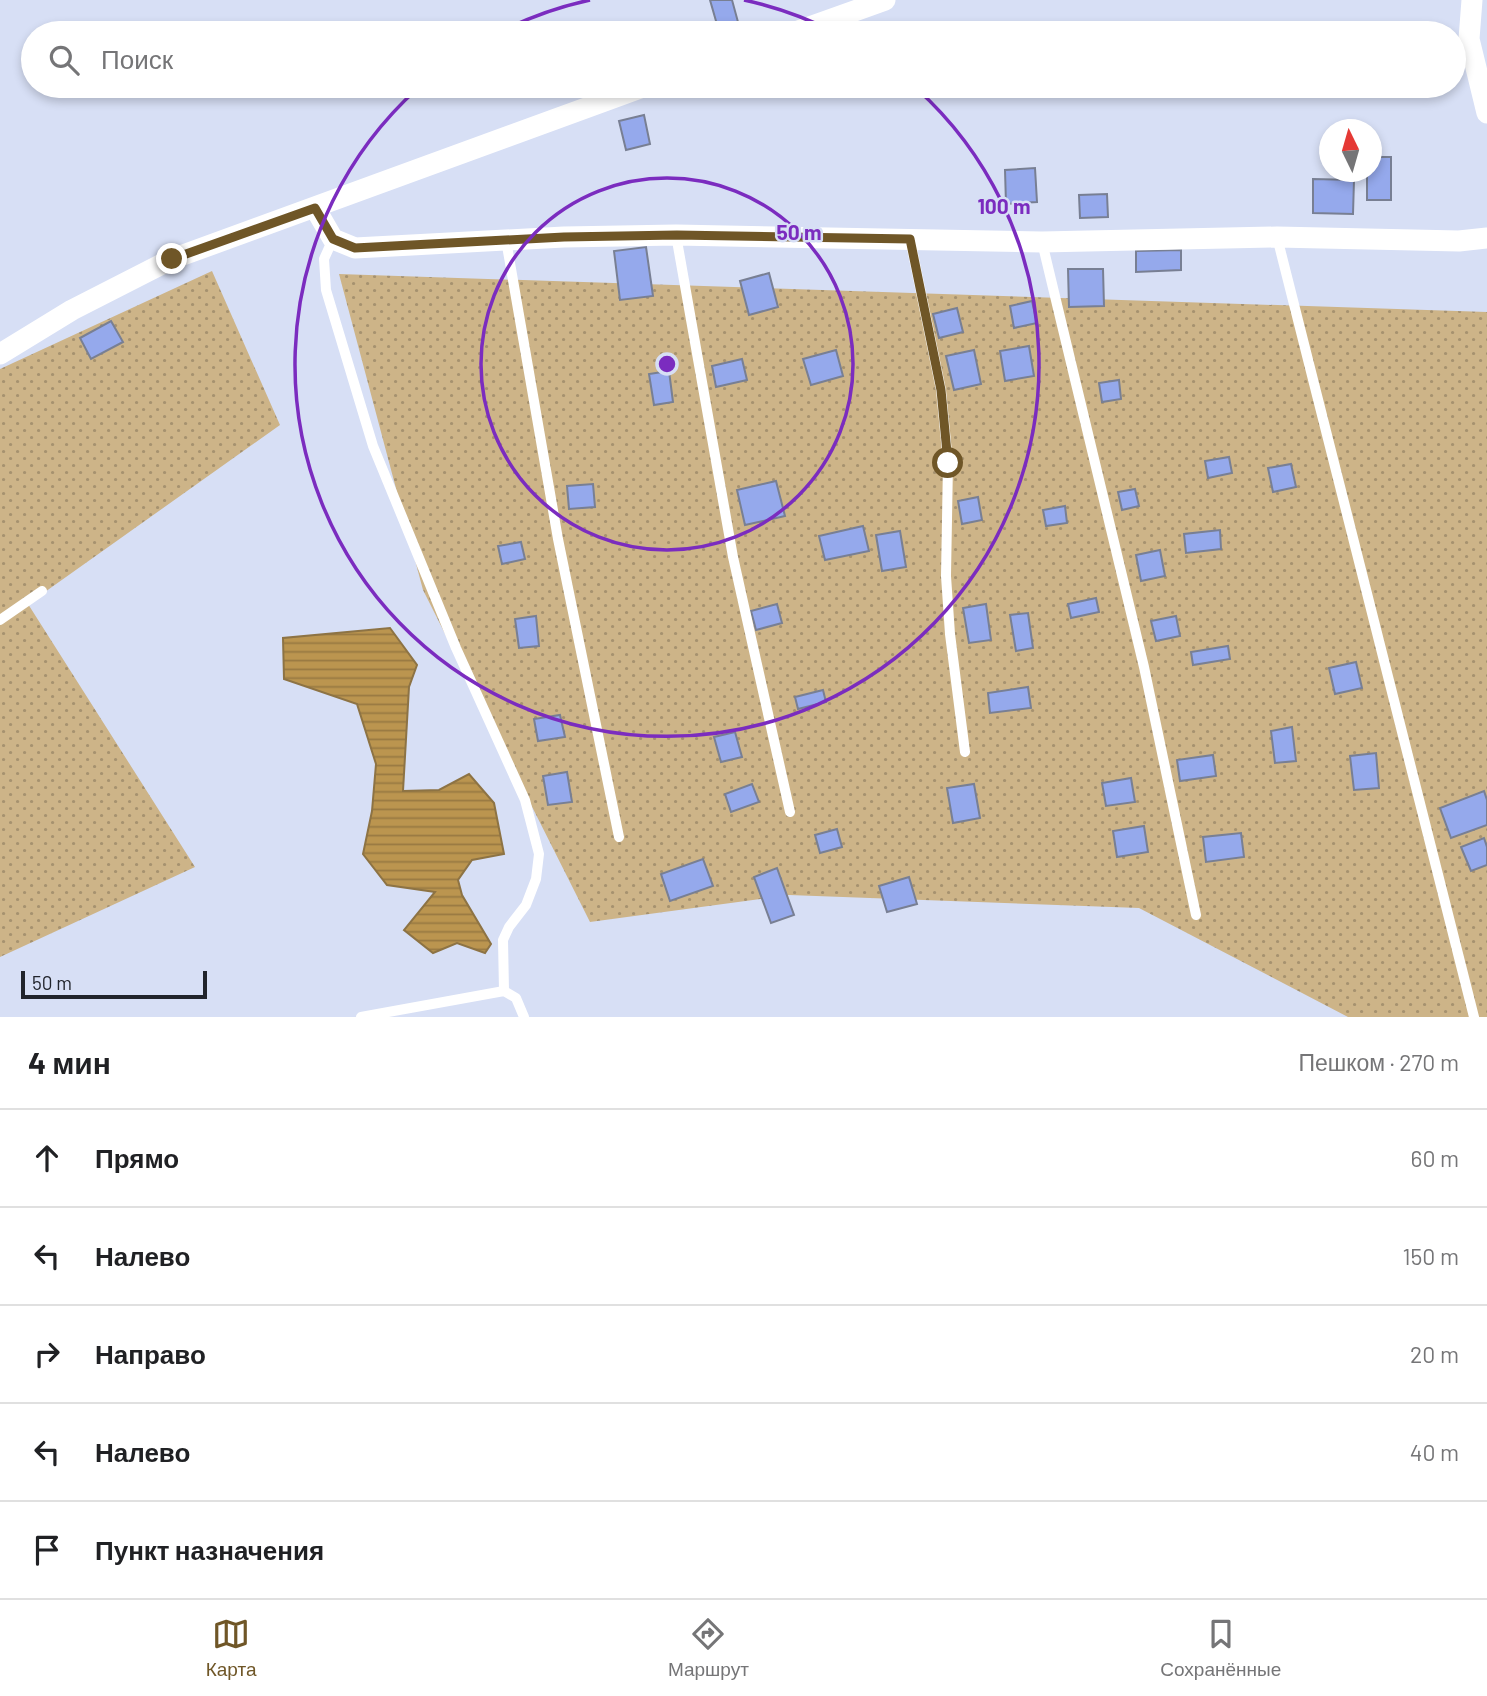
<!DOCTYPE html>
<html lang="ru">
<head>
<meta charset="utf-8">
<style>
	body { margin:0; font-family:Barlow,sans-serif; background:#f2f2f2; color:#202124 }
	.compass { position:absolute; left:1319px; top:119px; width:63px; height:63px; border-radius:50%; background:#fff; box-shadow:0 4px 10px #0003; rotate:355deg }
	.scale { position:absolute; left:21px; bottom:18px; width:186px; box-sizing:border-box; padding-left:7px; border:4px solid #21242c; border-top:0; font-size:19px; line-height:24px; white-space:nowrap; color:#21242c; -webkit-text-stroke:5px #d7dff5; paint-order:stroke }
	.stop { position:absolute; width:21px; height:21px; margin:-16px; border:5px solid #6f5627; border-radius:50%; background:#fff }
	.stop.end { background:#6f5627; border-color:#fff; box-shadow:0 2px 7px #0008 }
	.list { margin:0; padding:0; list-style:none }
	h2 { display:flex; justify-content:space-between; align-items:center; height:91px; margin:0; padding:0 28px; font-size:30px }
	h2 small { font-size:23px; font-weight:400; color:#757577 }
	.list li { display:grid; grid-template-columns:46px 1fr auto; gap:21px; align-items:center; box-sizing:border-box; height:98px; padding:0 28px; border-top:2px solid #e0e0e0 }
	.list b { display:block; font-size:26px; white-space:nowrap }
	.list em { font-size:23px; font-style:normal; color:#757577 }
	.icon { flex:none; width:38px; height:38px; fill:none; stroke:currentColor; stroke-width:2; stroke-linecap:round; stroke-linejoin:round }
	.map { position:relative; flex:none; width:1487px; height:1017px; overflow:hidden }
	.search { position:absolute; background:#fff; box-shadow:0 4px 10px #0003; left:21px; right:21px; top:21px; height:77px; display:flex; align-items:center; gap:18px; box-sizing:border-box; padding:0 24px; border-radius:38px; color:#757577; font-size:26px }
	.sheet { height:581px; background:#fff }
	nav { display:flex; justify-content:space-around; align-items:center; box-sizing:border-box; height:98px; border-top:2px solid #e0e0e0; background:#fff; font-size:19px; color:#757577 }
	nav a { display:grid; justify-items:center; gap:4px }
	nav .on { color:#6f5627 }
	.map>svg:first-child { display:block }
	.garden { fill:url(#garden-dots) }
	.water { fill:url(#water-rules); stroke:#8d7344; stroke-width:2 }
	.building { fill:#95a9ec; stroke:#787f93; stroke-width:2 }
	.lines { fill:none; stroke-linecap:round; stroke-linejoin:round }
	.service { stroke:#fff; stroke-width:10 }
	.minor { stroke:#fff; stroke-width:21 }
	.route { stroke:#6f5627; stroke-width:9 }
	.ring { fill:none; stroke:#7b2cbf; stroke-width:3.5 }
	.centre { fill:#7b2cbf; stroke:#d7dff5; stroke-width:3.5 }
	.ring-label { font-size:21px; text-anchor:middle; font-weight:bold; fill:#7b2cbf; stroke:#d7dff5; stroke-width:5; stroke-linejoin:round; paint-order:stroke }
</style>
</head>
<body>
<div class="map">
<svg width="1487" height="1017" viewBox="0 0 1487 1017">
	<defs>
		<pattern id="garden-dots" width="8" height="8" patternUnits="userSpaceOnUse" patternTransform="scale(1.75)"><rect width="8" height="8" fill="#cdb488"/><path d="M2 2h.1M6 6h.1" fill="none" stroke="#a6926f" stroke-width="1.8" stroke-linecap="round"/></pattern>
		<pattern id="water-rules" width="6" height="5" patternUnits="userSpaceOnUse" patternTransform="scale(1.75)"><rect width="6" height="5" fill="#bb954f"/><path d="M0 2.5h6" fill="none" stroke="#987942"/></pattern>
	</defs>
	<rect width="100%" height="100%" fill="#d7dff5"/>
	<g class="garden">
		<polygon points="212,271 280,425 28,604 195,867 0,957 0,369"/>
		<polygon points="339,274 1487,312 1487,1017 1348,1017 1139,908 789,895 590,922 423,590"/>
	</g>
	<polygon class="water" points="390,628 417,665 409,687 403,791 439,790 469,774 494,803 504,854 472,860 458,880 462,895 491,944 485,953 457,943 433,953 404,930 435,892 387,885 363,854 372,811 376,764 357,704 284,679 283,638"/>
	<g class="building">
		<polygon points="710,0 732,0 738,22 718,28"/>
		<polygon points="644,115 650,144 626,150 619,121"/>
		<polygon points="1372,157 1391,157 1391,200 1367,200 1367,172 1372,172"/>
		<polygon points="1035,168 1037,202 1006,204 1005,170"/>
		<polygon points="1313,179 1354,180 1353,214 1313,213"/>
		<polygon points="1107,194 1108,217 1080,218 1079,195"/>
		<polygon points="646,247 653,296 620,300 614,251"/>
		<polygon points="1181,250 1181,270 1136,272 1136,251"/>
		<polygon points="1068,269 1103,269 1104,306 1069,307"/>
		<polygon points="769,273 778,307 749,315 740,281"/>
		<polygon points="1032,301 1037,323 1014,328 1010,306"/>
		<polygon points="957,308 963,332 939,338 933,314"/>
		<polygon points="111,321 123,342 91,359 80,338"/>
		<polygon points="1029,346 1034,376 1005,381 1000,351"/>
		<polygon points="836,350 843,376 811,385 803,359"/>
		<polygon points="974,350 981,384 954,390 946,356"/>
		<polygon points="742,359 747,380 716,387 712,366"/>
		<polygon points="669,371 673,402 654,405 649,374"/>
		<polygon points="1119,380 1121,399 1102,402 1099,383"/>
		<polygon points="1229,457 1232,473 1208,478 1205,461"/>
		<polygon points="1291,464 1296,487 1273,492 1268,468"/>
		<polygon points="776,481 785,516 745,525 737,490"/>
		<polygon points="593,484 595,507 569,509 567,486"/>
		<polygon points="1135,489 1139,506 1122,510 1118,492"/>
		<polygon points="978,497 982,520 962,524 958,501"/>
		<polygon points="1065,506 1067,523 1046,526 1043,510"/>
		<polygon points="863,526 869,551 825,560 819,536"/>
		<polygon points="1220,530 1221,549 1186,553 1184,534"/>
		<polygon points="900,531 906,567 882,571 876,535"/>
		<polygon points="521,542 525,559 502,564 498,546"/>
		<polygon points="1160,550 1165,576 1141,581 1136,555"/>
		<polygon points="1096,598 1099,612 1071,618 1068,604"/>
		<polygon points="777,604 782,623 756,630 751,611"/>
		<polygon points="986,604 991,640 969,643 963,608"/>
		<polygon points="1028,613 1033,648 1016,651 1010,615"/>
		<polygon points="536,616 539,646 519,648 515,619"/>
		<polygon points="1176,616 1180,636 1156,641 1151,621"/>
		<polygon points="1228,646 1230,659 1193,665 1191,652"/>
		<polygon points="1356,662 1362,688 1335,694 1329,668"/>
		<polygon points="1028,687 1031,708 990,713 988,693"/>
		<polygon points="823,690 826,702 798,709 795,697"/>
		<polygon points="560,715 565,737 538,741 534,719"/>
		<polygon points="1292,727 1296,761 1275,763 1271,731"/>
		<polygon points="735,732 742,757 721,762 714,737"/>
		<polygon points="1376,753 1379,788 1354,790 1350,756"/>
		<polygon points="1213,755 1216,776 1180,781 1177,760"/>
		<polygon points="567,772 572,802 548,805 543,776"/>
		<polygon points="1131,778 1135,802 1106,806 1102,783"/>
		<polygon points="752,784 759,802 731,812 725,794"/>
		<polygon points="974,784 980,818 953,823 947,788"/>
		<polygon points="1484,791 1487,800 1487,825 1451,838 1440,808"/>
		<polygon points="1144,826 1148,852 1117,857 1113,831"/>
		<polygon points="837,829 842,847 820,853 815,835"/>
		<polygon points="1241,833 1244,857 1206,862 1203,837"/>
		<polygon points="1484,838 1487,847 1487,865 1471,871 1461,847"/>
		<polygon points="703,859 713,886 670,901 661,874"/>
		<polygon points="777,868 794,915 771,923 754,877"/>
		<polygon points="909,877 917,904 887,912 879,886"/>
	</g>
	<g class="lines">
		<g class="service">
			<polyline points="676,235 733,557 790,812"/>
			<polyline points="1277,237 1474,1017"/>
			<polyline points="333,239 324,259 326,290 373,446 456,648 525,800 539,854 536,879 526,905 509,927 503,940 504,991"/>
			<polyline points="910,239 941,390 948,463 946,576 950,634 965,752"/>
			<polyline points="506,240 558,539 619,837"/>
			<polyline points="1042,242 1144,667 1196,915"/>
			<polyline points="0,620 42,591"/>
			<polyline points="361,1017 504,991 516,998 524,1017"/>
		</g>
		<g class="minor">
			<polyline points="1472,0 1469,39 1487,113"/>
			<polyline points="793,33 885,0"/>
			<polyline points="315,208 333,239 355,248 564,237 676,235 1042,242 1277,237 1459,241 1487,238"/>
			<polyline points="0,354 72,310 172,259 646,86"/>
		</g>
	</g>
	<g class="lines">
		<polyline class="route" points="172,259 315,208 333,239 355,248 564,237 677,235 910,239 941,390 948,463"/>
	</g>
	<g class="ring">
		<circle cx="667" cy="364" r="186"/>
		<path d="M498 33A372 372 0 0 1 590 0M744 0A372 372 0 0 1 836 33M916 88A372 372 0 1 1 418 88"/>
	</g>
	<circle cx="667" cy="364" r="10" class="centre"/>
	<g class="ring-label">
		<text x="1004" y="214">100 m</text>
		<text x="799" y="240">50 m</text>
	</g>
</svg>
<svg class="compass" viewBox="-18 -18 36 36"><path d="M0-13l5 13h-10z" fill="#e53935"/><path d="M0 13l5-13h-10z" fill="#757577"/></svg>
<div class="scale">50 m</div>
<div class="stop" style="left:948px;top:463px"></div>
<div class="stop end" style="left:172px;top:259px"></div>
<div class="search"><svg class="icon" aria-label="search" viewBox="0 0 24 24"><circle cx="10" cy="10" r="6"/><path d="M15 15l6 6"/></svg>Поиск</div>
</div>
<section class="sheet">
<h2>4 мин<small>Пешком · 270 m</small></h2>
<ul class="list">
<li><svg class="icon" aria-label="ahead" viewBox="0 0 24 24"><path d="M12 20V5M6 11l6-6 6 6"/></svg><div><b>Прямо</b></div><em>60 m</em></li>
<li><svg class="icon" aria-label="left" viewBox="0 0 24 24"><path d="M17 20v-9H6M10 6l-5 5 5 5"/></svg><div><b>Налево</b></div><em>150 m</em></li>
<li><svg class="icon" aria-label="right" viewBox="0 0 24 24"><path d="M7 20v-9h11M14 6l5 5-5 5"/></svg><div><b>Направо</b></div><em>20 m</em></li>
<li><svg class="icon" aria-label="left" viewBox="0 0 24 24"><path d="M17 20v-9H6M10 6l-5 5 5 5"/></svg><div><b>Налево</b></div><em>40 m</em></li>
<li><svg class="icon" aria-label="arrive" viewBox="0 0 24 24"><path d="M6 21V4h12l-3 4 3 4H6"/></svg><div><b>Пункт назначения</b></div></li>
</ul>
</section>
<nav>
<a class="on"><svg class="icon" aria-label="map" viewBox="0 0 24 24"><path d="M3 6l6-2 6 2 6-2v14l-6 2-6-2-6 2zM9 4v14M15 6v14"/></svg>Карта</a>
<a><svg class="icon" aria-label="directions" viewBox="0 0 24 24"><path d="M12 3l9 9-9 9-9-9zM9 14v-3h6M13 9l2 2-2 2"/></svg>Маршрут</a>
<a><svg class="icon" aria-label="saved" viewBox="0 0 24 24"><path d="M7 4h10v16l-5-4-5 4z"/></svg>Сохранённые</a>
</nav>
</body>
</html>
